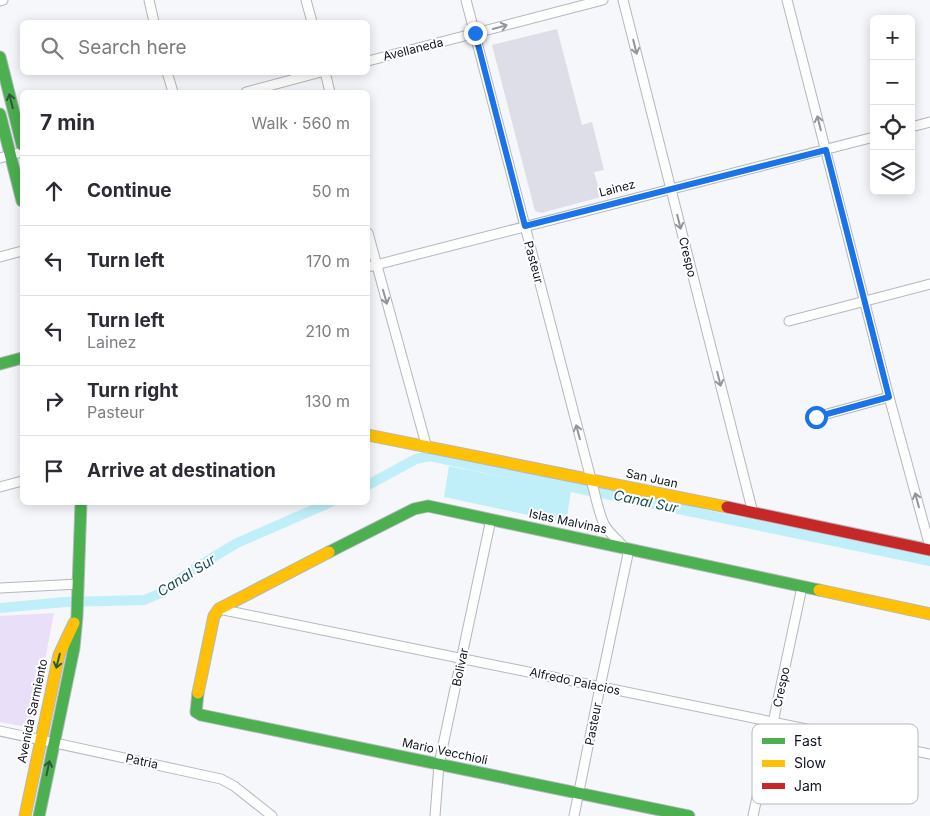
<!DOCTYPE html>
<html lang="en">
<head>
<meta charset="utf-8">
<style>
	body { margin:0; font-family:Inter,sans-serif; background:#f7f7f7; color:#2b2b33 }
	.controls { position:absolute; right:15px; top:15px; display:grid; overflow:hidden; border-radius:8px; box-shadow:0 2px 12px #0003 }
	.controls button { width:45px; height:45px; display:grid; place-items:center; padding:0; border:0; border-bottom:1px solid #e1e1e2; background:#fff; color:#2b2b33; font:25px sans-serif }
	.stop { position:absolute; width:15px; height:15px; margin:-11px; border:4px solid #1a73e8; border-radius:50%; background:#fff }
	.stop.end { background:#1a73e8; border-color:#fff; box-shadow:0 1px 5px #0008 }
	.list { margin:0; padding:0; list-style:none }
	h2 { display:flex; justify-content:space-between; align-items:center; height:65px; margin:0; padding:0 20px; font-size:21px }
	h2 small { font-size:16px; font-weight:400; color:#7c7c81 }
	.list li { display:grid; grid-template-columns:32px 1fr auto; gap:15px; align-items:center; box-sizing:border-box; height:70px; padding:0 20px; border-top:1px solid #e1e1e2 }
	.list b { display:block; font-size:19px; white-space:nowrap }
	.list p { margin:0; font-size:16px; white-space:nowrap; color:#7c7c81 }
	.list em { font-size:16px; font-style:normal; color:#7c7c81 }
	.icon { flex:none; width:28px; height:28px; fill:none; stroke:currentColor; stroke-width:2; stroke-linecap:round; stroke-linejoin:round }
	.map { position:relative; flex:none; width:930px; height:816px; overflow:hidden }
	.search { position:absolute; background:#fff; box-shadow:0 2px 12px #0003; left:20px; top:20px; width:350px; height:55px; display:flex; align-items:center; gap:12px; box-sizing:border-box; padding:0 18px; border-radius:8px; color:#7c7c81; font-size:19px }
	.panel { position:absolute; background:#fff; box-shadow:0 2px 12px #0003; left:20px; top:90px; width:350px; height:415px; border-radius:8px }
	.map>svg:first-child { display:block }
	.green { fill:#eadff9 }
	.water { fill:#c0eff9 }
	.lines { fill:none; stroke-linecap:round; stroke-linejoin:round }
	.canal { stroke:#c0eff9; stroke-width:10 }
	.building { fill:#dddee7 }
	.street-casing { stroke:#b3b8bf; stroke-width:11 }
	.fast-casing { stroke:#b3b8bf; stroke-width:13 }
	.slow-casing { stroke:#b3b8bf; stroke-width:13 }
	.jam-casing { stroke:#b3b8bf; stroke-width:13 }
	.street { stroke:#fefefe; stroke-width:9 }
	.fast { stroke:#4caf50; stroke-width:11 }
	.slow { stroke:#ffc107; stroke-width:11 }
	.jam { stroke:#c62828; stroke-width:11 }
	.oneway { stroke:#92959a }
	.oneway2 { stroke:#2a5a36 }
	.route { stroke:#1a73e8; stroke-width:6 }
	.labels { text-anchor:middle; dominant-baseline:central; stroke-width:4; stroke-linejoin:round; paint-order:stroke }
	.street-label { font-size:12px; fill:#0e1520; stroke:#fff }
	.water-label { font-size:14px; font-style:italic; fill:#174e57; stroke:#fff }
	.key { fill:#fff; stroke:#b7b9bc; stroke-width:1 }
	.key-label { font-size:14px; fill:#0e1520 }
</style>
</head>
<body>
<div class="map">
<svg width="930" height="816" viewBox="0 0 930 816">
	<rect width="100%" height="100%" fill="#f5f7fa"/>
	<polygon class="green" points="54,613 32,728 0,722 0,616"/>
	<polygon class="water" points="449,466 571,491 566,523 444,497"/>
	<g class="lines">
		<g class="canal">
			<polyline points="368,485 416,459 430,456 581,489 930,561"/>
			<polyline points="0,608 65,602 144,600 161,593 195,568 237,543 331,502"/>
		</g>
	</g>
	<polygon class="building" points="557,29 582,125 592,122 604,170 594,172 601,197 541,213 535,211 492,45"/>
	<g class="lines">
		<g class="street-casing">
			<g id="street">
				<polyline points="149,0 154,22"/>
				<polyline points="306,0 312,22"/>
				<path d="M 466,0 L 591,479 C 595,494 598,511 604,524 C 610,536 623,542 628,554 L 600,687 L 574,816"/>
				<polyline points="623,0 753,513"/>
				<polyline points="787,0 889,397 930,547"/>
				<polyline points="0,1 3,0"/>
				<polyline points="368,61 603,0"/>
				<polyline points="167,72 173,92"/>
				<polyline points="325,72 330,92"/>
				<polyline points="246,92 321,72"/>
				<polyline points="911,127 930,122"/>
				<polyline points="0,158 22,152"/>
				<polyline points="368,233 427,448"/>
				<polyline points="0,257 22,251"/>
				<polyline points="368,267 874,137"/>
				<polyline points="789,321 930,284"/>
				<polyline points="816,417 889,397"/>
				<polyline points="0,487 22,481"/>
				<polyline points="0,588 79,584"/>
				<polyline points="219,609 930,754"/>
				<polyline points="0,731 221,779 234,786 272,816"/>
				<polyline points="435,816 439,764 491,519"/>
				<polyline points="753,816 802,587"/>
			</g>
		</g>
		<g class="fast-casing">
			<g id="fast">
				<polyline points="0,57 22,145"/>
				<polyline points="0,114 22,201"/>
				<polyline points="0,364 22,358"/>
				<polyline points="329,552 414,509 428,506 819,590"/>
				<polyline points="198,693 196,712 201,715 689,816"/>
				<polyline points="39,816 74,648 77,616 81,502"/>
			</g>
		</g>
		<g class="slow-casing">
			<g id="slow">
				<polyline points="368,435 727,507"/>
				<polyline points="819,590 930,614"/>
				<polyline points="198,693 214,616 219,609 329,552"/>
				<polyline points="25,816 59,655 74,623"/>
			</g>
		</g>
		<g class="jam-casing">
			<polyline id="jam" points="727,507 930,550"/>
		</g>
		<use href="#street" class="street"/>
		<use href="#fast" class="fast"/>
		<use href="#slow" class="slow"/>
		<use href="#jam" class="jam"/>
	</g>
	<defs><path id="oneway-shaft" d="M-6 0H5M1.5-3L5.5 0L1.5 3" fill="none" stroke-width="1.6" stroke-linecap="round" stroke-linejoin="round" transform="scale(1.25)"/></defs>
	<g class="oneway">
		<use href="#oneway-shaft" transform="translate(500 27) rotate(-15)"/>
		<use href="#oneway-shaft" transform="translate(635 47) rotate(76)"/>
		<use href="#oneway-shaft" transform="translate(819 123) rotate(-104)"/>
		<use href="#oneway-shaft" transform="translate(679 222) rotate(76)"/>
		<use href="#oneway-shaft" transform="translate(385 297) rotate(74)"/>
		<use href="#oneway-shaft" transform="translate(719 379) rotate(76)"/>
		<use href="#oneway-shaft" transform="translate(578 432) rotate(-105)"/>
		<use href="#oneway-shaft" transform="translate(917 500) rotate(-105)"/>
	</g>
	<g class="oneway2">
		<use href="#oneway-shaft" transform="translate(11 101) rotate(-104)"/>
		<use href="#oneway-shaft" transform="translate(58 661) rotate(104)"/>
		<use href="#oneway-shaft" transform="translate(48 768) rotate(-78)"/>
	</g>
	<g class="lines">
		<polyline class="route" points="475,33 525,226 826,150 889,397 816,417"/>
	</g>
	<g class="labels">
		<g class="street-label">
			<text transform="translate(413 49) rotate(-14)">Avellaneda</text>
			<text transform="translate(617 188) rotate(-14)">Lainez</text>
			<text transform="translate(688 257) rotate(76)">Crespo</text>
			<text transform="translate(534 262) rotate(75)">Pasteur</text>
			<text transform="translate(652 478) rotate(12)">San Juan</text>
			<text transform="translate(568 521) rotate(12)">Islas Malvinas</text>
			<text transform="translate(460 667) rotate(-78)">Bolivar</text>
			<text transform="translate(575 681) rotate(12)">Alfredo Palacios</text>
			<text transform="translate(781 687) rotate(-78)">Crespo</text>
			<text transform="translate(32 711) rotate(-78)">Avenida Sarmiento</text>
			<text transform="translate(593 724) rotate(-79)">Pasteur</text>
			<text transform="translate(445 751) rotate(12)">Mario Vecchioli</text>
			<text transform="translate(142 761) rotate(12)">Patria</text>
		</g>
		<g class="water-label">
			<text transform="translate(646 501) rotate(12)">Canal Sur</text>
			<text transform="translate(186 575) rotate(-32)">Canal Sur</text>
		</g>
	</g>
	<rect x="752" y="724" width="166" height="80" rx="8" class="key"/>
	<rect x="762" y="738" width="23" height="6" fill="#4caf50"/>
	<rect x="762" y="760" width="23" height="7" fill="#ffc107"/>
	<rect x="762" y="783" width="23" height="6" fill="#c62828"/>
	<g class="key-label">
		<text x="794" y="746">Fast</text>
		<text x="794" y="768">Slow</text>
		<text x="794" y="791">Jam</text>
	</g>
</svg>
<div class="controls">
<button>+</button>
<button>−</button>
<button><svg class="icon" aria-label="locate" viewBox="0 0 24 24"><circle cx="12" cy="12" r="6"/><path d="M12 2v4M12 18v4M2 12h4M18 12h4"/></svg></button>
<button><svg class="icon" aria-label="layers" viewBox="0 0 24 24"><path d="M12 4l9 5-9 5-9-5zM3 14l9 5 9-5"/></svg></button>
</div>
<div class="stop" style="left:816px;top:417px"></div>
<div class="stop end" style="left:475px;top:33px"></div>
<div class="search"><svg class="icon" aria-label="search" viewBox="0 0 24 24"><circle cx="10" cy="10" r="6"/><path d="M15 15l6 6"/></svg>Search here</div>
<section class="panel">
<h2>7 min<small>Walk · 560 m</small></h2>
<ul class="list">
<li><svg class="icon" aria-label="ahead" viewBox="0 0 24 24"><path d="M12 20V5M6 11l6-6 6 6"/></svg><div><b>Continue</b></div><em>50 m</em></li>
<li><svg class="icon" aria-label="left" viewBox="0 0 24 24"><path d="M17 20v-9H6M10 6l-5 5 5 5"/></svg><div><b>Turn left</b></div><em>170 m</em></li>
<li><svg class="icon" aria-label="left" viewBox="0 0 24 24"><path d="M17 20v-9H6M10 6l-5 5 5 5"/></svg><div><b>Turn left</b><p>Lainez</p></div><em>210 m</em></li>
<li><svg class="icon" aria-label="right" viewBox="0 0 24 24"><path d="M7 20v-9h11M14 6l5 5-5 5"/></svg><div><b>Turn right</b><p>Pasteur</p></div><em>130 m</em></li>
<li><svg class="icon" aria-label="arrive" viewBox="0 0 24 24"><path d="M6 21V4h12l-3 4 3 4H6"/></svg><div><b>Arrive at destination</b></div></li>
</ul>
</section>
</div>
</body>
</html>
